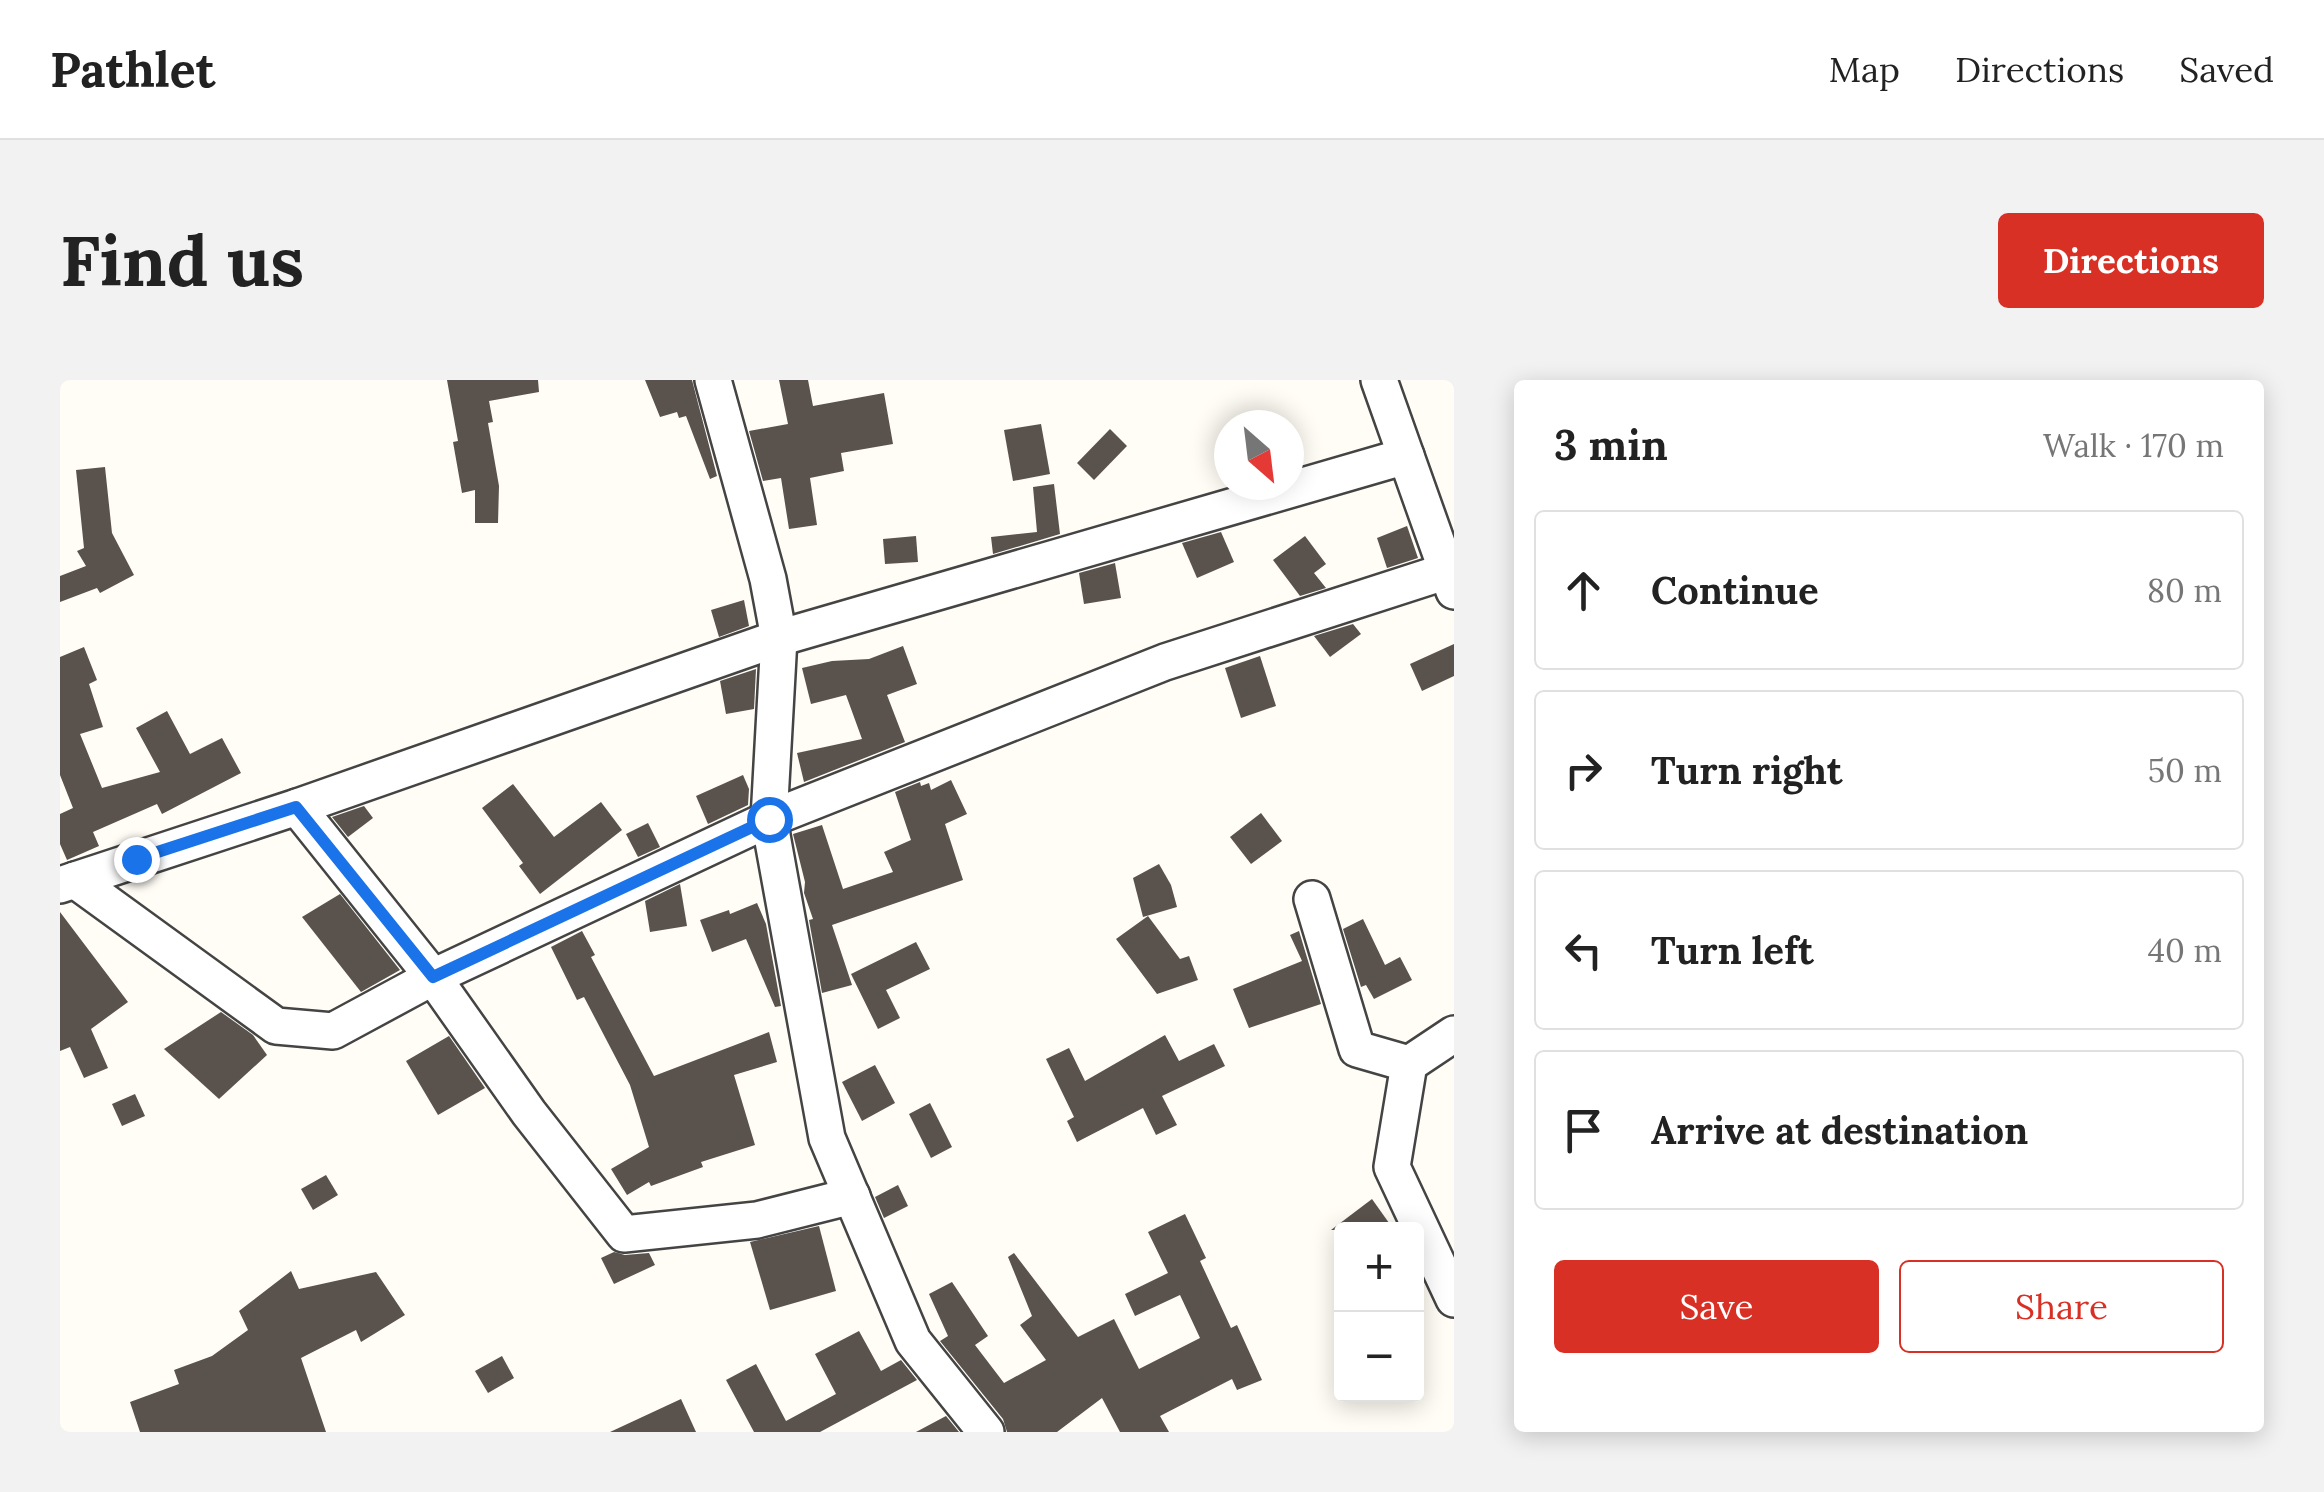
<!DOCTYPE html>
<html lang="en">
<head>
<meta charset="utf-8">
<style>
	body { margin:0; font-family:Lora,serif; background:#f2f2f2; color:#222 }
	.controls { position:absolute; right:30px; bottom:30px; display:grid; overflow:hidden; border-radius:10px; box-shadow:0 5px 25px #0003 }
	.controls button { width:90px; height:90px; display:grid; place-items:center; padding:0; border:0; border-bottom:2px solid #e0e0e0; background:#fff; color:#222; font:50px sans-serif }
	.compass { position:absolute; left:1154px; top:30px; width:90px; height:90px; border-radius:50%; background:#fff; box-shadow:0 5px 25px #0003; rotate:152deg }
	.stop { position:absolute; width:30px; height:30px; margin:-22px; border:8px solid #1a73e8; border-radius:50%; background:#fff }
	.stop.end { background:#1a73e8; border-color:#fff; box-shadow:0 2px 10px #0008 }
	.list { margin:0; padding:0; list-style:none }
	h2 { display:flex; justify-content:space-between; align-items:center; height:130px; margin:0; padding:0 40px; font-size:42px }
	h2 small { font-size:32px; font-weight:400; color:#767676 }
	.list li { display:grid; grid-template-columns:65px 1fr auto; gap:30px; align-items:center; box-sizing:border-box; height:160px; margin:0 20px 20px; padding:0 20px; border:2px solid #e0e0e0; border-radius:10px }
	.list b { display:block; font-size:38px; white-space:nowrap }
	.list em { font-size:32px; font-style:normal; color:#767676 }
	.actions { display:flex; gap:20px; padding:30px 40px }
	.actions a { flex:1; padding:22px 0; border:2px solid #d93025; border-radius:10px; text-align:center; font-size:35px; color:#d93025 }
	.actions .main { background:#d93025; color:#fff }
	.icon { flex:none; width:55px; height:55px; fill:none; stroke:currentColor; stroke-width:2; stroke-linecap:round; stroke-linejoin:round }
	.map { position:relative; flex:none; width:1394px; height:1052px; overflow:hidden; border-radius:10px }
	header { display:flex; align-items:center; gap:60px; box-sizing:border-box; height:140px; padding:0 50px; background:#fff; border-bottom:2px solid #e0e0e0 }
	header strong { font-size:48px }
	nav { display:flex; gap:55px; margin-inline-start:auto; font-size:35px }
	.intro { display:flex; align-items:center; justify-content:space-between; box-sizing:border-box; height:240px; padding:0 60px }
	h1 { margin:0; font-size:70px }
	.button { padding:25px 45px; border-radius:10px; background:#d93025; color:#fff; font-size:35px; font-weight:700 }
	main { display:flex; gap:60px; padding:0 60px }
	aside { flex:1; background:#fff; border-radius:10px; box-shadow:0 5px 25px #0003 }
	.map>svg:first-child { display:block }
	.building { fill:#5a524d }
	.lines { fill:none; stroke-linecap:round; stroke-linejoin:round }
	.minor-casing { stroke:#444; stroke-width:40 }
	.minor { stroke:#fff; stroke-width:35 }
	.route { stroke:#1a73e8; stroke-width:12 }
</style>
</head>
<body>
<header>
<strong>Pathlet</strong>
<nav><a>Map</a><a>Directions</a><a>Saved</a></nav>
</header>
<div class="intro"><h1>Find us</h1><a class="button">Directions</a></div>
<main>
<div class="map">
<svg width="1394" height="1052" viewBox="0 0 1394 1052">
	<rect width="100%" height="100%" fill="#fffdf5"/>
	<g class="building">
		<polygon points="387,0 478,0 479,12 429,21 433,42 428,43 439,106 438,143 415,143 415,110 402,113 393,62 398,61"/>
		<polygon points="585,0 632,0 657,96 650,99 626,36 619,38 617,32 600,37"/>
		<polygon points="719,0 748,0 753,26 824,13 833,64 781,73 784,91 750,98 757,145 729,149 721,98 703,101 689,51 728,44"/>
		<polygon points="981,44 990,94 953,101 944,50"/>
		<polygon points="1050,49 1067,66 1034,100 1017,83"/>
		<polygon points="45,87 52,153 74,195 40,213 37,208 0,222 0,196 26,186 17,171 24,168 16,90"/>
		<polygon points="994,104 1000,154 933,174 931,157 977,152 973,107"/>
		<polygon points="1347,146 1358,178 1327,188 1317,158"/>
		<polygon points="1161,152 1174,182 1137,198 1122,163"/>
		<polygon points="856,156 858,182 825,184 823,159"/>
		<polygon points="1245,156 1266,184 1254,193 1266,208 1240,216 1213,180"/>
		<polygon points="1055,183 1061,218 1024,224 1019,193"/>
		<polygon points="684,220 689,246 659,257 651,230"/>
		<polygon points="1293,244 1301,254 1270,277 1254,256"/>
		<polygon points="1394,264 1394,296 1362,311 1350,284"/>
		<polygon points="843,266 857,304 827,315 845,362 744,402 737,373 802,359 786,315 751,324 742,288 772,281 809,279"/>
		<polygon points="24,267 37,300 29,304 43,347 20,354 42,408 100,392 76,348 107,331 130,374 162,358 181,393 102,434 97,424 33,452 39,466 7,480 0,464 0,434 13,428 0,395 0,277"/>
		<polygon points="1200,276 1216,326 1181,338 1165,288"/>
		<polygon points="696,289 694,329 666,334 660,301"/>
		<polygon points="683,395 689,409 688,425 648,444 636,416"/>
		<polygon points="891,400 907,434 885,444 903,500 772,545 792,605 762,613 749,540 753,539 744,513 745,502 733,454 762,445 783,509 833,492 824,472 851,460 835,412 860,402 861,406 869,403 871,410"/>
		<polygon points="453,404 494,457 541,422 562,450 480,514 459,486 463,483 422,428"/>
		<polygon points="304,426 313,438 288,457 272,437"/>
		<polygon points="1201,433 1222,461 1191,484 1170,457"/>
		<polygon points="588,443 600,467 578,477 566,454"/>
		<polygon points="1099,484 1111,505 1117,527 1083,537 1073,498"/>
		<polygon points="620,504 627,546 590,552 585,521"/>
		<polygon points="280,514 340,590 301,612 242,537"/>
		<polygon points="697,523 706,544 721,626 715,627 686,559 652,572 640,540 669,530 670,534"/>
		<polygon points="0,532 68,622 31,649 48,688 24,698 10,667 0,671"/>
		<polygon points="1088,536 1120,579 1129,576 1138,600 1097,614 1056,559"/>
		<polygon points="1303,539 1325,585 1340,577 1352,600 1314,619 1306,605 1301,607 1283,549"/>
		<polygon points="522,551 535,575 531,577 594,696 709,652 717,682 674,695 695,765 641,782 643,787 591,806 589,802 567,815 551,789 589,767 570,705 524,617 517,620 491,567"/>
		<polygon points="1239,551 1261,624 1189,648 1173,609 1242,581 1230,555"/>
		<polygon points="856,562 870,589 826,610 840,638 818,649 791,594"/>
		<polygon points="161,632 193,655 207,675 159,719 104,669"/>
		<polygon points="1105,655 1119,681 1154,664 1165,686 1102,716 1117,745 1096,755 1083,728 1017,762 1007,741 1014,737 986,679 1009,668 1025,701"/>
		<polygon points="389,656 425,708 378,735 346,681"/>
		<polygon points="815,685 835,723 802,741 782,702"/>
		<polygon points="75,714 85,736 62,746 52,724"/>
		<polygon points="870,723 892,767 871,778 849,734"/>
		<polygon points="266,795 278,815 253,830 241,809"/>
		<polygon points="838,805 848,826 824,838 815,817"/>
		<polygon points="1312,819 1334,850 1271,850"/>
		<polygon points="1125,834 1146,878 1140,881 1171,948 1177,945 1202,1000 1177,1010 1172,999 1100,1036 1109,1052 1060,1052 1042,1018 997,1052 947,1052 943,1039 880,961 888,956 869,914 892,902 928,956 915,965 944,1003 986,980 960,945 972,936 948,877 954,873 1018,957 1054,939 1079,989 1140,958 1120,915 1075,936 1065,914 1108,893 1088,852"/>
		<polygon points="759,846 776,911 710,930 690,862"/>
		<polygon points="554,872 565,875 589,873 595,885 554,904 541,878"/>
		<polygon points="231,891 239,909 316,892 345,935 301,962 296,950 241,978 266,1052 80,1052 70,1022 119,1004 114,990 152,976 188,950 179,931"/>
		<polygon points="799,951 821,991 841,980 857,1000 760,1052 694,1052 666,1000 696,984 726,1041 776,1014 755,974"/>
		<polygon points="442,976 454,998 428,1013 415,991"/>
		<polygon points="621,1019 636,1052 550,1052"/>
		<polygon points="886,1036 899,1052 856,1052"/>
	</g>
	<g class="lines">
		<g class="minor-casing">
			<g id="minor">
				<polyline points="653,0 708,199 719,258 709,439 767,758 853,961 926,1052"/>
				<polyline points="1319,0 1394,211"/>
				<polyline points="237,427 719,258 1346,76"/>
				<polyline points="15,500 216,646 273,651 373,597 709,439 1105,282 1387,191"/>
				<polyline points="0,505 237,427 373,597 469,733 564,854 697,840 792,816"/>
				<polyline points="1252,519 1297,669 1349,684"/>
				<polyline points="1394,654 1349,684 1332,787 1394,919"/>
			</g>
		</g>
		<use href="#minor" class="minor"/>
	</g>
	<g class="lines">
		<polyline class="route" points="76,479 236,427 373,597 709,439"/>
	</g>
</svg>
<div class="controls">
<button>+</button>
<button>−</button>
</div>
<svg class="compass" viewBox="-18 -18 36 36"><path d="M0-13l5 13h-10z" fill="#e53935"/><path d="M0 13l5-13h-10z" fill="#767676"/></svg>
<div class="stop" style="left:709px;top:439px"></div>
<div class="stop end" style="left:76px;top:479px"></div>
</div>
<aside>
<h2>3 min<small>Walk · 170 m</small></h2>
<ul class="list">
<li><svg class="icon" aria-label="ahead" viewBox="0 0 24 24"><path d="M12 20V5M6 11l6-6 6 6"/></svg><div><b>Continue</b></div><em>80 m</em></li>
<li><svg class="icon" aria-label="right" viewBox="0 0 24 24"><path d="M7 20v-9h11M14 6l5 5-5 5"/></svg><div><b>Turn right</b></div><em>50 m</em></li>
<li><svg class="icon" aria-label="left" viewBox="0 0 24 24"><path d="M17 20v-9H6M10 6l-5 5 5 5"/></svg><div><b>Turn left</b></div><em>40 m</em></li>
<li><svg class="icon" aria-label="arrive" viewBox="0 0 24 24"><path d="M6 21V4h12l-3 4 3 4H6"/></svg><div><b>Arrive at destination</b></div></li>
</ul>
<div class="actions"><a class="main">Save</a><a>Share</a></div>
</aside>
</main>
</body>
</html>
